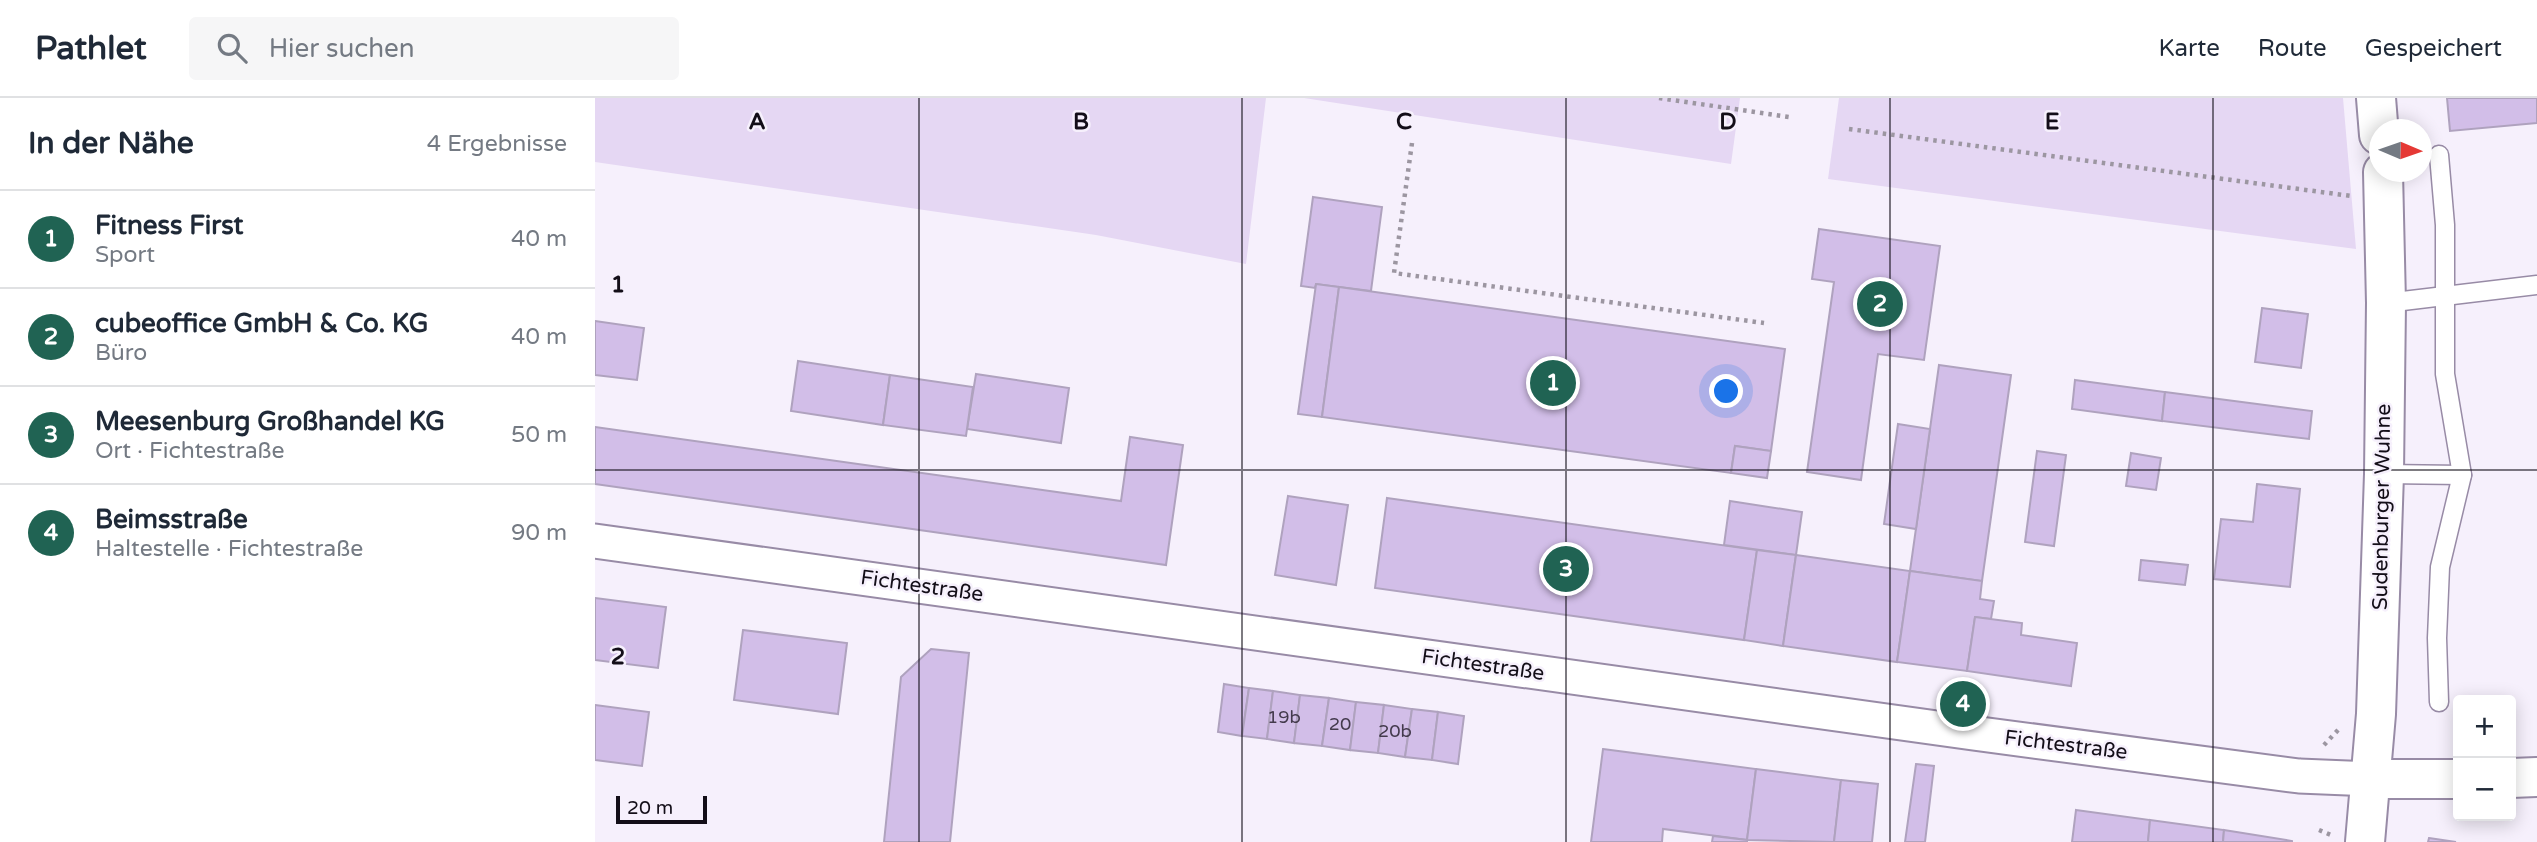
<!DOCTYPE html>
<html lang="de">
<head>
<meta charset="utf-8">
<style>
	body { margin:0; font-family:"Varela Round",sans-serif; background:#f6f6f7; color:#1f2937 }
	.controls { position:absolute; right:21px; bottom:21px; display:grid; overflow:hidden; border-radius:7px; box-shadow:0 4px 18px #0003 }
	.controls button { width:63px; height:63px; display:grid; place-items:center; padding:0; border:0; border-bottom:2px solid #e0e1e3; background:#fff; color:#1f2937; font:35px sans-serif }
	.compass { position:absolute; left:1774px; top:21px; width:63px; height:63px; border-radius:50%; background:#fff; box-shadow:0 4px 18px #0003; rotate:92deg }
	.scale { position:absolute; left:21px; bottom:18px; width:91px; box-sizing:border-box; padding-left:7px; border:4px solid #130e18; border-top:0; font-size:19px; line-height:24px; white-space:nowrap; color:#130e18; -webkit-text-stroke:5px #f6f0fc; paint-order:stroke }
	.you { position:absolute; left:1132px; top:294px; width:24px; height:24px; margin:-18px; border:5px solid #fff; border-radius:50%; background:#1a73e8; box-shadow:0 0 0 10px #1a73e833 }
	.badge { display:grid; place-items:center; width:46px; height:46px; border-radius:50%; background:#206353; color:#fff; font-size:23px; font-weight:700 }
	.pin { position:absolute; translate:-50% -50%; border:4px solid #fff; box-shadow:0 2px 7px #0006 }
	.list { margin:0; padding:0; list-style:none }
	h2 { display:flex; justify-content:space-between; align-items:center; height:91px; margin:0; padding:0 28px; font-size:30px }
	h2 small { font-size:23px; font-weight:400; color:#747a83 }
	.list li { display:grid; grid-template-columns:46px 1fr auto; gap:21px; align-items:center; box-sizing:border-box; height:98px; padding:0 28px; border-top:2px solid #e0e1e3 }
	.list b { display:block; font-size:26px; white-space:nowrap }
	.list p { margin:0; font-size:23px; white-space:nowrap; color:#747a83 }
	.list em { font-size:23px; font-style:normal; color:#747a83 }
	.icon { flex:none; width:38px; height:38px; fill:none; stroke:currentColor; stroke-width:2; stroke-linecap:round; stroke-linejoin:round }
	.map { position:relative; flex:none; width:1942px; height:744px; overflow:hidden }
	header { display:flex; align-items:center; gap:42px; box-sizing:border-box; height:98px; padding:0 35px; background:#fff; border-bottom:2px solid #e0e1e3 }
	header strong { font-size:33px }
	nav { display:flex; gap:38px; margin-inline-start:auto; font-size:24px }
	.search { width:490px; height:63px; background:#f6f6f7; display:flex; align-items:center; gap:18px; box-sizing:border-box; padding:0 24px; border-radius:7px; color:#747a83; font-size:26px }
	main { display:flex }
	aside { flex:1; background:#fff }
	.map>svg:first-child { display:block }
	.green { fill:#e5d7f3 }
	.building { fill:#d2bee8; stroke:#afa2be; stroke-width:2 }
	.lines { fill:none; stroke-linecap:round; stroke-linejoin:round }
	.service-casing { stroke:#988ba6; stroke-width:21 }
	.minor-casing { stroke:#988ba6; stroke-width:37 }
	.tertiary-casing { stroke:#988ba6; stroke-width:42 }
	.secondary-casing { stroke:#988ba6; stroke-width:42 }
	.path { stroke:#9c96a1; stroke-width:4.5; stroke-dasharray:3.5 5; stroke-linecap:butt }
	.service { stroke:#fff; stroke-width:18 }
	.minor { stroke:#fff; stroke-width:33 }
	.tertiary { stroke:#fff; stroke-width:38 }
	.secondary { stroke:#fff; stroke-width:38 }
	.grid { fill:none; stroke:#130e18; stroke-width:2; stroke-opacity:0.55 }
	.labels { text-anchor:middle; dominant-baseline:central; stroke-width:5; stroke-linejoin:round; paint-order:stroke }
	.number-label { font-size:18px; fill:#433a4c }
	.street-label { font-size:21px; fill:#130e18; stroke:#f6f0fc }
	.grid-label { font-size:23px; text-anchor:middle; font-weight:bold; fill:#130e18; stroke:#f6f0fc; stroke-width:5; stroke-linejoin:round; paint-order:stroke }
</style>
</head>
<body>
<header>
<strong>Pathlet</strong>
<div class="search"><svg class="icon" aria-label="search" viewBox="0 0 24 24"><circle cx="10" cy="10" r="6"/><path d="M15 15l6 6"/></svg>Hier suchen</div>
<nav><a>Karte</a><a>Route</a><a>Gespeichert</a></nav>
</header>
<main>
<aside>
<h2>In der Nähe<small>4 Ergebnisse</small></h2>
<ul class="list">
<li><span class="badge">1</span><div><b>Fitness First</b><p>Sport</p></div><em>40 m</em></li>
<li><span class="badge">2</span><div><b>cubeoffice GmbH &amp; Co. KG</b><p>Büro</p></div><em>40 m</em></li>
<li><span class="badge">3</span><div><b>Meesenburg Großhandel KG</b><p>Ort · Fichtestraße</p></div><em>50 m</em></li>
<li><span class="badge">4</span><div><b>Beimsstraße</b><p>Haltestelle · Fichtestraße</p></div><em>90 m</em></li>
</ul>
</aside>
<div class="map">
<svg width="1942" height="744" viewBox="0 0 1942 744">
	<rect width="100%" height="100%" fill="#f6f0fc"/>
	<g class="green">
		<polygon points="0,0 671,0 651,166 501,137 0,64"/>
		<polygon points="709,0 1145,0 1136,66"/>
		<polygon points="1244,0 1748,0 1761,151 1233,81"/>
	</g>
	<g class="building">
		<polygon points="1852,0 1942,0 1942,25 1855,33"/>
		<polygon points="718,99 787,109 776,193 721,186 720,190 706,188"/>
		<polygon points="1224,131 1345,148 1329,262 1283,256 1266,382 1212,374 1239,184 1217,181"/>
		<polygon points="721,186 744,189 727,319 703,316"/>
		<polygon points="744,189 1190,251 1176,353 1140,348 1136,375 727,319"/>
		<polygon points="1667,210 1713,216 1706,270 1660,264"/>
		<polygon points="0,223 49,230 42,282 0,277"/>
		<polygon points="203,263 295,277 288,327 196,313"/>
		<polygon points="1344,267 1416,277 1387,483 1315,473"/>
		<polygon points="381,276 474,290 466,345 372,331"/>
		<polygon points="295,277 378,289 371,338 288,327"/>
		<polygon points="1480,282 1570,294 1567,323 1477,311"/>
		<polygon points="1570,294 1717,313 1714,341 1567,323"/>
		<polygon points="1303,326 1335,331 1321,431 1289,426"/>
		<polygon points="0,329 526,403 535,339 588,347 571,467 0,386"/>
		<polygon points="1140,348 1176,353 1172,380 1136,375"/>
		<polygon points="1442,353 1471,357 1459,448 1430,444"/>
		<polygon points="1536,355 1566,360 1561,392 1531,388"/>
		<polygon points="1662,386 1705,391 1695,489 1619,481 1626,421 1658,424"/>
		<polygon points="693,398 753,407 741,487 680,477"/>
		<polygon points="792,400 1162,452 1149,542 780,490"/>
		<polygon points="1135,403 1207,414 1201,457 1129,447"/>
		<polygon points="1162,452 1201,457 1188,548 1149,542"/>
		<polygon points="1201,457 1315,473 1302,564 1188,548"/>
		<polygon points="1546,462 1593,467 1590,487 1544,482"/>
		<polygon points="1315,473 1387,483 1385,501 1399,503 1396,521 1380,519 1372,573 1302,564"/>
		<polygon points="0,500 71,509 63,570 0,562"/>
		<polygon points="1380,519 1427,525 1426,537 1482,545 1476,588 1372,573"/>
		<polygon points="148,532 252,545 243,616 139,602"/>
		<polygon points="336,551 374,555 355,744 289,744 306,579"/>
		<polygon points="629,586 654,590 647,638 623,634"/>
		<polygon points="654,590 678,593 672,641 647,638"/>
		<polygon points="678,593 705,597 699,645 672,641"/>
		<polygon points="705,597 734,600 727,648 699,645"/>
		<polygon points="734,600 761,604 755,652 727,648"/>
		<polygon points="761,604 789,607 783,655 755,652"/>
		<polygon points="0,607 54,614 47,668 0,662"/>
		<polygon points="789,607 817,611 810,659 783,655"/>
		<polygon points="817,611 843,614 837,662 810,659"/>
		<polygon points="843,614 869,618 863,666 837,662"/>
		<polygon points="1008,651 1161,671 1152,742 1068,731 1067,744 996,744"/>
		<polygon points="1321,666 1339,668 1330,744 1310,744"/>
		<polygon points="1161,671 1246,682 1239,744 1152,742"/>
		<polygon points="1246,682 1283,686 1277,744 1239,744"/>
		<polygon points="1481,712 1555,722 1553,744 1477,744"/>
		<polygon points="1555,722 1629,732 1628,744 1553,744"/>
		<polygon points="1629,732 1697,743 1697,744 1628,744"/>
		<polygon points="1118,738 1152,742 1152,744 1117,744"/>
		<polygon points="1834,740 1861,744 1833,744"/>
	</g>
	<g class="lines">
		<g class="service-casing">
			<g id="service">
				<polyline points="1844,57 1850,127 1850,276 1867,377 1845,469 1842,540 1844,604"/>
				<polyline points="1791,205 1942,187"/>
				<polyline points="1789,376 1867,377"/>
			</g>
		</g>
		<g class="minor-casing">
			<polyline id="minor" points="0,443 1378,635 1704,678 1777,681"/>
		</g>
		<g class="tertiary-casing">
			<g id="tertiary">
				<polyline points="1916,680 1942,679"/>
				<polyline points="1777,681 1863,681"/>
			</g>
		</g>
		<g class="secondary-casing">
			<g id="secondary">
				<polyline points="1781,0 1784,37"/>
				<polyline points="1770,744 1781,616 1789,376 1791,205 1788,74"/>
			</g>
		</g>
		<g class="path">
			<polyline points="1064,0 1194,19"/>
			<polyline points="1254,31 1756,98"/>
			<polyline points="817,45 799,175 1169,225"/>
			<polyline points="1729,647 1744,631"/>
			<polyline points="1724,732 1736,737"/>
		</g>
		<use href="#service" class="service"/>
		<use href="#minor" class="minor"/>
		<use href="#tertiary" class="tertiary"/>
		<use href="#secondary" class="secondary"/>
	</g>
	<path class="grid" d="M 324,0 L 324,744M 647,0 L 647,744M 971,0 L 971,744M 1295,0 L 1295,744M 1618,0 L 1618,744M 0,372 L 1942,372"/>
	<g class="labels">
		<g class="number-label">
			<text x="689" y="619">19b</text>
			<text x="745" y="626">20</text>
			<text x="800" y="633">20b</text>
		</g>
		<g class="street-label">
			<text transform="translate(1787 409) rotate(-89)">Sudenburger Wuhne</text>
			<text transform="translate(327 488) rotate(8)">Fichtestraße</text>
			<text transform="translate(888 567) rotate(8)">Fichtestraße</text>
			<text transform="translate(1471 647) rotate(7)">Fichtestraße</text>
		</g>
	</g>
	<g class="grid-label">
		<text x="162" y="31">A</text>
		<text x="486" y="31">B</text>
		<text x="809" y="31">C</text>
		<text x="1133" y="31">D</text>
		<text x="1457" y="31">E</text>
		<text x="23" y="194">1</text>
		<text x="23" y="566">2</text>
	</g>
</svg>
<div class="controls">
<button>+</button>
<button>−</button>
</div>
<svg class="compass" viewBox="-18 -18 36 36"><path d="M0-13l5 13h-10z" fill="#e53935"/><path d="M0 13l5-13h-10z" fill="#747a83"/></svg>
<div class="scale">20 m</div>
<div class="you"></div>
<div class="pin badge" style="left:958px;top:285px">1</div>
<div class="pin badge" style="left:1285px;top:206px">2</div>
<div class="pin badge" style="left:971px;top:471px">3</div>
<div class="pin badge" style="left:1368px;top:606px">4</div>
</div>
</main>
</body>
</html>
